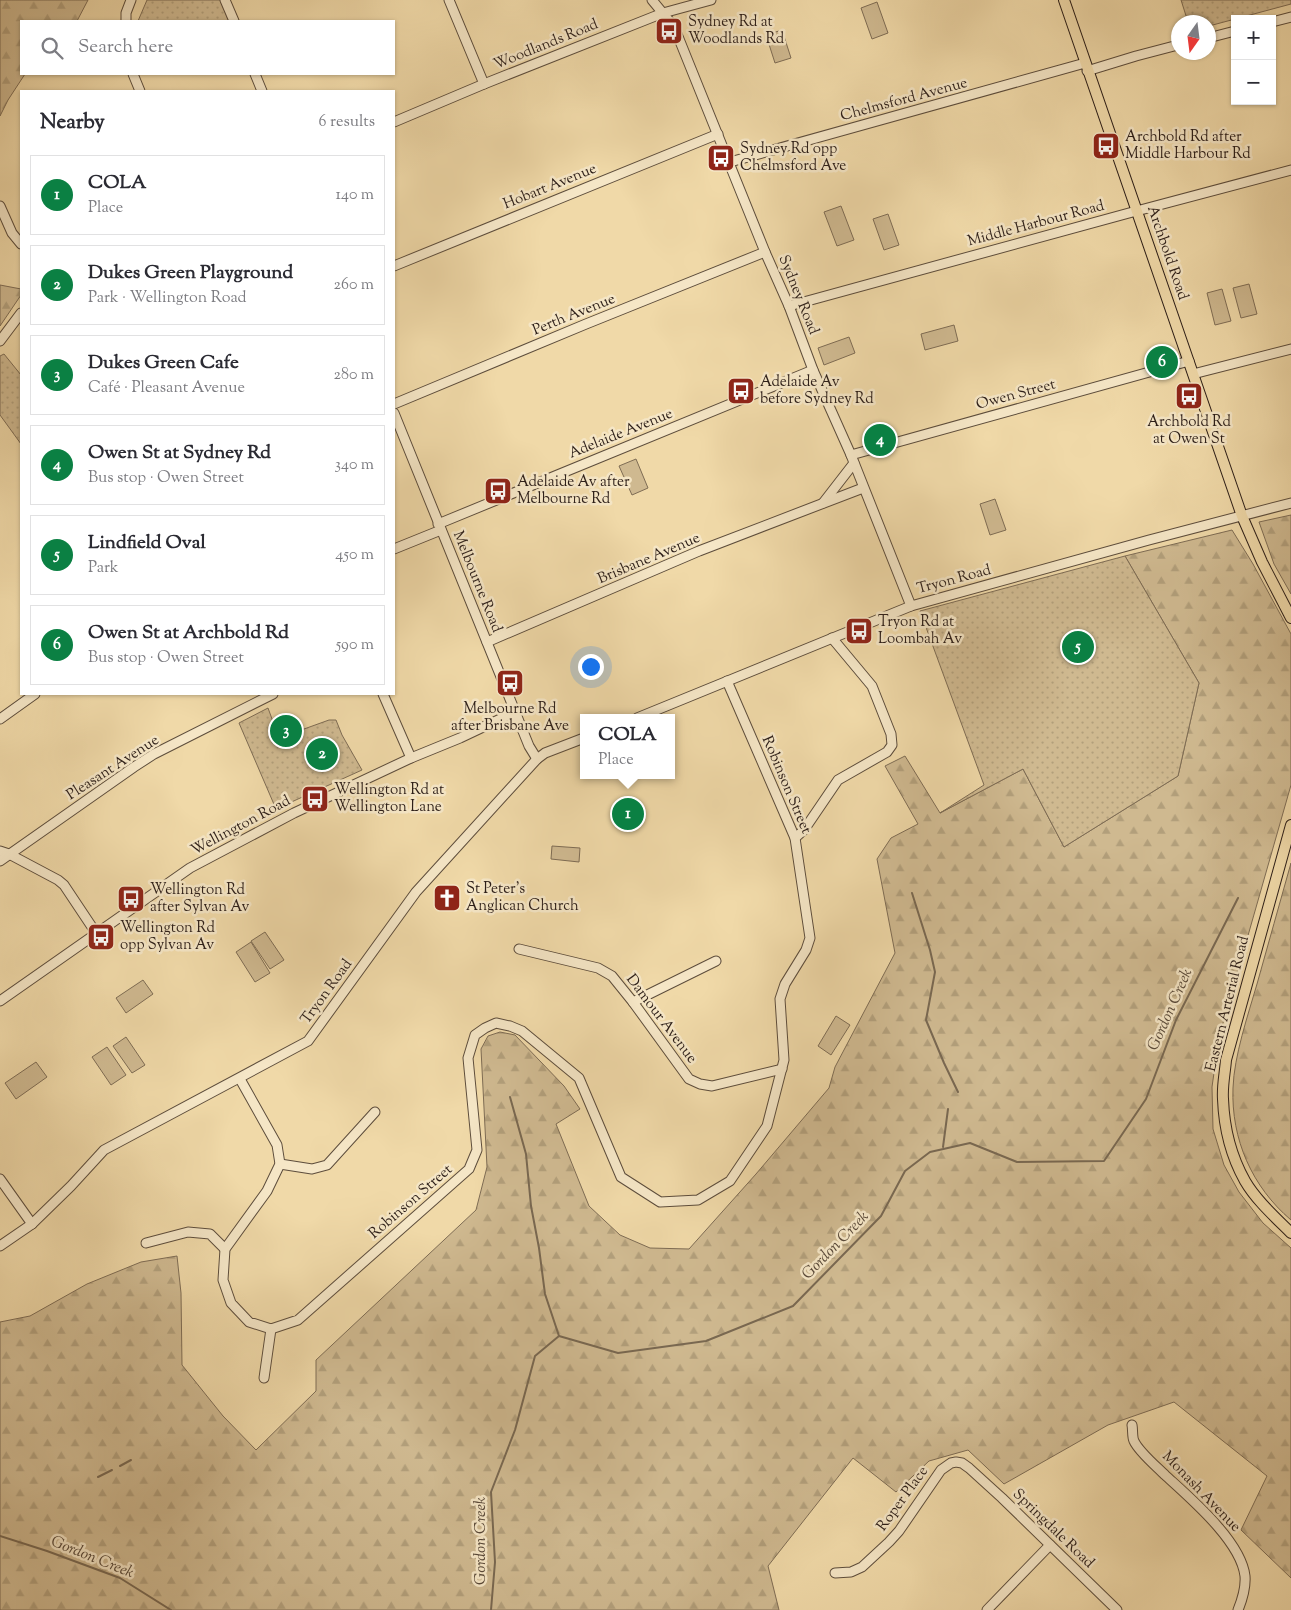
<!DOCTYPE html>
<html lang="en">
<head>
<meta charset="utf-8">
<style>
	body { margin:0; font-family:"Sorts Mill Goudy",serif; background:#f2f2f3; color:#2b2b33 }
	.controls { position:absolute; right:15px; top:15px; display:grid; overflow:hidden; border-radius:0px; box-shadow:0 1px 4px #0004 }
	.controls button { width:45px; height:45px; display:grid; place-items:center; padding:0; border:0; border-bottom:1px solid #e1e1e2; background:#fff; color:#2b2b33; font:25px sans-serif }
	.compass { position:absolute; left:1171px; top:15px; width:45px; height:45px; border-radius:50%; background:#fff; box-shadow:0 1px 4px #0004; rotate:194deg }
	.you { position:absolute; left:590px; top:666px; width:18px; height:18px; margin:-12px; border:4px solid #fff; border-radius:50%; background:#1a73e8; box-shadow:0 0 0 8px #1a73e833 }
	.badge { display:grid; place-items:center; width:32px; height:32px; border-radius:50%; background:#0b8043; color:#fff; font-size:16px; font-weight:700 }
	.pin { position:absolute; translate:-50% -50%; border:2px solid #fff; box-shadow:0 1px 5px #0006 }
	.popup { position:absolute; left:580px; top:714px; width:95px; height:65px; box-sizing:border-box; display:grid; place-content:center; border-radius:0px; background:#fff; filter:drop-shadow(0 1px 4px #0005); font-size:16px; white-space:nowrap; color:#7c7c81 }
	.popup b { font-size:19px; color:#2b2b33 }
	.popup::after { content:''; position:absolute; left:50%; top:100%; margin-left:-10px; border:10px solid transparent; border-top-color:#fff }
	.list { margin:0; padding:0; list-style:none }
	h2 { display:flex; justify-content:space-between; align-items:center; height:65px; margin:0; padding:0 20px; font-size:21px }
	h2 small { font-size:16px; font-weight:400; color:#7c7c81 }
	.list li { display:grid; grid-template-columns:32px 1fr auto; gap:15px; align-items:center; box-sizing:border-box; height:80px; margin:0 10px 10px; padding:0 10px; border:1px solid #e1e1e2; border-radius:0px }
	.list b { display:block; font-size:19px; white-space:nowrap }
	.list p { margin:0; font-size:16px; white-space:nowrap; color:#7c7c81 }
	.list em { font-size:16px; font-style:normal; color:#7c7c81 }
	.icon { flex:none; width:28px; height:28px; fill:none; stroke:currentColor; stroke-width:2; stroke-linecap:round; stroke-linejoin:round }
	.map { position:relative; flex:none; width:1291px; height:1610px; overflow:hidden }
	.search { position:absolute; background:#fff; box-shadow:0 1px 4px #0004; left:20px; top:20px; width:375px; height:55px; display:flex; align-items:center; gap:12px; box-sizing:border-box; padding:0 18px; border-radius:0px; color:#7c7c81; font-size:19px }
	.panel { position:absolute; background:#fff; box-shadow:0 1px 4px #0004; left:20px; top:90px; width:375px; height:605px; border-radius:0px }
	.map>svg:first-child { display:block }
	.green { fill:#cfb990; stroke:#7e6c54 }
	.forest { fill:url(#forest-firs); stroke:#7e6c54 }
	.park { fill:url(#park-dots); stroke:#7e6c54 }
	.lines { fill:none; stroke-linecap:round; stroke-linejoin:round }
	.stream { stroke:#796851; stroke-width:2 }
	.minor-casing { stroke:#5d4d3c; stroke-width:11 }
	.major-casing { stroke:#2c1e18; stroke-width:12 }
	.minor { stroke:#f5e6c6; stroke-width:9 }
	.major { stroke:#f0d9a8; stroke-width:10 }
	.labels { text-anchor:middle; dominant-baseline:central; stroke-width:5; stroke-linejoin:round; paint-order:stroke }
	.poi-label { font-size:15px; fill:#2c1e18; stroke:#f5e6c6; text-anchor:start }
	.street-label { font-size:15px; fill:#2c1e18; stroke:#f5e6c6 }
	.water-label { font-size:16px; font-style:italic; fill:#594939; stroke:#f5e6c6 }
</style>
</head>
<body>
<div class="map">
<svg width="1291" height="1610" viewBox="0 0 1291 1610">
	<defs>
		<pattern id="forest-firs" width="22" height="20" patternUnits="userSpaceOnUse" patternTransform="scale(1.25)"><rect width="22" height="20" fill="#cfb990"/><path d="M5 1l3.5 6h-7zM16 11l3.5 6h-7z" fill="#b29f7b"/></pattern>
		<pattern id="park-dots" width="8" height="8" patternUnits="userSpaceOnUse" patternTransform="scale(1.25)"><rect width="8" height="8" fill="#cfb990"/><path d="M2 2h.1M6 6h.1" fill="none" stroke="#b29f7b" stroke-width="1.8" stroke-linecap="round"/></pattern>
	</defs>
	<rect width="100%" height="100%" fill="#f0d9a8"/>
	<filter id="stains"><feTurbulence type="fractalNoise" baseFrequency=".004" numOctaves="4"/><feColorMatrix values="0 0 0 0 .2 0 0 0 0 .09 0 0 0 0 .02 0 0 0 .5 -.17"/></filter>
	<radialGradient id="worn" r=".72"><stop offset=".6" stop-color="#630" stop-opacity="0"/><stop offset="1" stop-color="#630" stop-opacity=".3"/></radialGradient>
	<g class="green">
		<polygon points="877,2 888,33 872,39 861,8"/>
		<polygon points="782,30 791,58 775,63 766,35"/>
		<polygon points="841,206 854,240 837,246 824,212"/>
		<polygon points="888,214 899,245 884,250 873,219"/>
		<polygon points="1249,284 1257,314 1241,318 1233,288"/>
		<polygon points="1222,289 1231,321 1215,325 1207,293"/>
		<polygon points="954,325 958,341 925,350 921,334"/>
		<polygon points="849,337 855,353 824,365 818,348"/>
		<polygon points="636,459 648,488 632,495 619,466"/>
		<polygon points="995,499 1006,530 990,535 980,504"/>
		<polygon points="552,846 580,848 579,862 551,859"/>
		<polygon points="265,932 284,960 270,969 251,941"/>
		<polygon points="251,942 270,973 255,982 236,952"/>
		<polygon points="143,980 153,994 126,1013 116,998"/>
		<polygon points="836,1016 850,1025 831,1055 818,1046"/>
		<polygon points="126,1037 145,1065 132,1073 113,1046"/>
		<polygon points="107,1047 126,1075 111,1085 92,1057"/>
		<polygon points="36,1062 47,1077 16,1099 5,1083"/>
	</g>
	<g class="forest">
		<polygon points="0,0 88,0 77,21 21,21 21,74 25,74 8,100 0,116"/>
		<polygon points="0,285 21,289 21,295 0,326"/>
		<polygon points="1291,515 1291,594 1274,564 1259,522"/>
		<polygon points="1232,530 1253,564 1291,634 1291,785 1219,1037 1212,1087 1213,1129 1224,1165 1239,1192 1263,1223 1291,1248 1291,1578 1241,1530 1267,1476 1174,1402 1108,1425 1004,1484 968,1450 929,1461 896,1492 853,1458 768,1566 779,1610 0,1610 0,1322 30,1316 87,1284 141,1262 177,1256 181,1293 182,1365 223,1416 256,1450 316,1391 316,1360 476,1210 487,1167 481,1049 488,1036 500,1032 515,1035 564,1086 580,1109 556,1124 589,1206 620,1235 650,1248 689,1249 756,1174 829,1088 835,1067 895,953 877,859 891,838 918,824 885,766 905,756 940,813 1023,769 1064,847 1178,776 1199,683 1125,556"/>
		<path d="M 1291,863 L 1291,1220 C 1252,1187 1231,1139 1233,1088 C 1234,1056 1248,1015 1257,984 C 1268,944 1280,903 1291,863 Z"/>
	</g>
	<g class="park">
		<polygon points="147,0 222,0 231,21 138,21"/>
		<polygon points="1181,0 1291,0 1291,4 1209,26 1208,22 1188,22"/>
		<polygon points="4,354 21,375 21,444 0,415 0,356"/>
		<polygon points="1125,556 1199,683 1178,776 1064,847 1023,769 940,813 984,785 920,611"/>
		<polygon points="268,708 279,738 329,720 336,720 342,735 362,770 276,809 239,723"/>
	</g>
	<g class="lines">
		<g class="stream">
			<polyline points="912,893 930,950 935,972 926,1020 944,1063 958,1092"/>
			<polyline points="510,1097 526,1154 531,1206 539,1248 545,1294 559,1336"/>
			<polyline points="943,1147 948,1109"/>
			<polyline points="120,1466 131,1460"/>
			<polyline points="98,1477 112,1470"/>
			<polyline points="0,1536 47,1551 120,1578 171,1610"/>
			<polyline points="491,1610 495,1562 491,1492 515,1430 535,1356 559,1336 618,1353 706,1341 793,1306 881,1216 905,1171 930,1152 970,1143 1017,1162 1104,1161 1146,1099 1176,1020 1238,898"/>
		</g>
		<g class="minor-casing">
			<g id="minor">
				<polyline points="225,0 234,21"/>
				<polyline points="449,0 484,84"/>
				<polyline points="652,0 671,23 675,29 765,252 789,306 813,370 851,455 911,606"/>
				<polyline points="126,21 126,13 131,0"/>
				<polyline points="1272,22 1291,17"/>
				<polyline points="1208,38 1235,31"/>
				<polyline points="1087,71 1136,56 1178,45"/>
				<polyline points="133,74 140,91"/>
				<polyline points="255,74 262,91"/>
				<polyline points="394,122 484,84 663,13 711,0"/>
				<polyline points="730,162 1085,63"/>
				<polyline points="0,206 12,233 21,244"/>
				<polyline points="394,266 718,134"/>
				<polyline points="789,306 1129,213 1291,170"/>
				<polyline points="0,341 21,313"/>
				<polyline points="1193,374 1291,349"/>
				<polyline points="394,404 586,324 765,252"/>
				<polyline points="394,413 529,746 537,759"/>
				<polyline points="851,455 1189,361"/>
				<polyline points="823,503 854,463"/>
				<polyline points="438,524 813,370"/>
				<polyline points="394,549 441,530"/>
				<polyline points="487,642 699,551 863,488"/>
				<polyline points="383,694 411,758"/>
				<polyline points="637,718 911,606 1149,540 1291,503"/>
				<polyline points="0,719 35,694"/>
				<polyline points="795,838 804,830 838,780 887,752 892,745 891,734 872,686 832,638"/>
				<polyline points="0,851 9,854 58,880 64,885 96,933"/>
				<polyline points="0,861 134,767 154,754 273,694"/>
				<polyline points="519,949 598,968 612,976 633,1002 689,1079 700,1084 712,1086 782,1069"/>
				<polyline points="0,1001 190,868 294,813 411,758 460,738 515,712"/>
				<polyline points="633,1002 716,961"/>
				<polyline points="240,1079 277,1145 280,1164 267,1191 225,1249 223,1280 231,1303 249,1322 271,1329 298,1320 469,1169 477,1150 468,1058 475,1035 485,1028 496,1023 510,1026 522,1031 579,1078 621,1177 660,1202 698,1200 730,1181 767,1126 784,1060 780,999 785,984 806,950 810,938 795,838 727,681"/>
				<polyline points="280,1164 312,1169 327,1165 375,1112"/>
				<polyline points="0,1179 32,1224"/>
				<polyline points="146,1243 188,1232 210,1234 225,1249"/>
				<polyline points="0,1246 32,1224 71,1186 104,1150 308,1041 416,892 537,759 545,753 584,738"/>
				<polyline points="264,1378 271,1329"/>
				<path d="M 1132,1425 C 1133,1430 1132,1437 1134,1441 C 1139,1452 1156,1466 1165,1475 C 1190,1498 1241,1541 1245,1576 C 1246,1588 1242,1600 1238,1610"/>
				<polyline points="835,1573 851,1572 862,1567 889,1542 899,1531 941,1470 951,1463 956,1462 962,1463 969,1468 1002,1498 1117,1610"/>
				<polyline points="987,1610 1050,1545"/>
			</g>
		</g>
		<g class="major-casing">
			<g id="major">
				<polyline points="1064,0 1242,516 1262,562 1291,618"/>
				<path d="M 1291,825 L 1226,1060 C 1225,1073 1222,1086 1223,1099 C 1224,1127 1231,1156 1245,1181 C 1256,1200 1275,1217 1291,1233"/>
			</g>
		</g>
		<use href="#minor" class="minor"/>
		<use href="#major" class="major"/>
	</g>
	<defs>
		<g id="bus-square" transform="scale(1.4375)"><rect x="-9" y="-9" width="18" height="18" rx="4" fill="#8f2418" stroke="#f5e6c6"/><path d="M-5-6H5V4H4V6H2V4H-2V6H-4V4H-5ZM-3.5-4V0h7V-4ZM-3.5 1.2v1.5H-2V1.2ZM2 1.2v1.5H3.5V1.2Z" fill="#fff"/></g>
		<g id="church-square" transform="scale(1.4375)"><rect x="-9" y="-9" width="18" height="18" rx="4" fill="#8f2418" stroke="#f5e6c6"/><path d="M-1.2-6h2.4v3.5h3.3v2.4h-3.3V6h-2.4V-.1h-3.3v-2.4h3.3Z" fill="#fff"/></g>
	</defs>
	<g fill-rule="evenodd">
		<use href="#bus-square" x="669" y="31"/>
		<use href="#bus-square" x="1106" y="146"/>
		<use href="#bus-square" x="721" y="158"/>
		<use href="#bus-square" x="741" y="391"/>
		<use href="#bus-square" x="1189" y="396"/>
		<use href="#bus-square" x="498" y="491"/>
		<use href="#bus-square" x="859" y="631"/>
		<use href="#bus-square" x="510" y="683"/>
		<use href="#bus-square" x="315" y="799"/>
		<use href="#church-square" x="447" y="898"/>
		<use href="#bus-square" x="131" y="899"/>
		<use href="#bus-square" x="101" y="937"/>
	</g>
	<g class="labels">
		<g class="poi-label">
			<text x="688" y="22">Sydney Rd at<tspan x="688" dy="17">Woodlands Rd</tspan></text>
			<text x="1125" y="137">Archbold Rd after<tspan x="1125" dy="17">Middle Harbour Rd</tspan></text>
			<text x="740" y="149">Sydney Rd opp<tspan x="740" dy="17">Chelmsford Ave</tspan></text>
			<text x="760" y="382">Adelaide Av<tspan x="760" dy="17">before Sydney Rd</tspan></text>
			<text x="1189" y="422" text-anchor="middle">Archbold Rd<tspan x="1189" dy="17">at Owen St</tspan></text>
			<text x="517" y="482">Adelaide Av after<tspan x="517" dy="17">Melbourne Rd</tspan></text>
			<text x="878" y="622">Tryon Rd at<tspan x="878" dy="17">Loombah Av</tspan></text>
			<text x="510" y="709" text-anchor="middle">Melbourne Rd<tspan x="510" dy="17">after Brisbane Ave</tspan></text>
			<text x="334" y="790">Wellington Rd at<tspan x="334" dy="17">Wellington Lane</tspan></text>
			<text x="466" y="889">St Peter's<tspan x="466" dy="17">Anglican Church</tspan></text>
			<text x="150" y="890">Wellington Rd<tspan x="150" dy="17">after Sylvan Av</tspan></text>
			<text x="120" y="928">Wellington Rd<tspan x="120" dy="17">opp Sylvan Av</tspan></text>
		</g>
		<g class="street-label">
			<text transform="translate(546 45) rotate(-22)">Woodlands Road</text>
			<text transform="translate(904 100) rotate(-15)">Chelmsford Avenue</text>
			<text transform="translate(550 187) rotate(-22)">Hobart Avenue</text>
			<text transform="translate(1036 224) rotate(-15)">Middle Harbour Road</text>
			<text transform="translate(1167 253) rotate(71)">Archbold Road</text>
			<text transform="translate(798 295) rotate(68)">Sydney Road</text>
			<text transform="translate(574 315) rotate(-22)">Perth Avenue</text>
			<text transform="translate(1016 395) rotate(-15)">Owen Street</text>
			<text transform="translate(621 434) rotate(-22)">Adelaide Avenue</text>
			<text transform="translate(649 559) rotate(-23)">Brisbane Avenue</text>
			<text transform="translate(954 580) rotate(-15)">Tryon Road</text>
			<text transform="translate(477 582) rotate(68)">Melbourne Road</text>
			<text transform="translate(113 768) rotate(-33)">Pleasant Avenue</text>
			<text transform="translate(786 785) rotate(67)">Robinson Street</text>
			<text transform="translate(241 826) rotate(-28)">Wellington Road</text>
			<text transform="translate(327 992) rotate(-54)">Tryon Road</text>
			<text transform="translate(1228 1004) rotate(-76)">Eastern Arterial Road</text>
			<text transform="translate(661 1019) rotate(53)">Damour Avenue</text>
			<text transform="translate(411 1202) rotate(-41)">Robinson Street</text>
			<text transform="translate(1201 1492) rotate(46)">Monash Avenue</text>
			<text transform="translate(903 1499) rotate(-54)">Roper Place</text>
			<text transform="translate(1053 1529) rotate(44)">Springdale Road</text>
		</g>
		<g class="water-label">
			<text transform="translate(1171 1010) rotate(-66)">Gordon Creek</text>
			<text transform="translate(836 1246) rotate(-46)">Gordon Creek</text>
			<text transform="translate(481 1541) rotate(-90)">Gordon Creek</text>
			<text transform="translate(92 1558) rotate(22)">Gordon Creek</text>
		</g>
	</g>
	<rect width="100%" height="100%" filter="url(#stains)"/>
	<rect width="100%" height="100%" fill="url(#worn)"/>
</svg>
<div class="controls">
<button>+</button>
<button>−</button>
</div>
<svg class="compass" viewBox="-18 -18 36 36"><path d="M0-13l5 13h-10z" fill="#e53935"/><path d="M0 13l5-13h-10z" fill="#7c7c81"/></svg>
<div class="you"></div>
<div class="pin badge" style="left:628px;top:814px">1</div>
<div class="popup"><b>COLA</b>Place</div>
<div class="pin badge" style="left:322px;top:754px">2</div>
<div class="pin badge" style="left:286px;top:731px">3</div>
<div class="pin badge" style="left:880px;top:440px">4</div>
<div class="pin badge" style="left:1078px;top:647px">5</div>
<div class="pin badge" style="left:1162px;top:362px">6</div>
<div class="search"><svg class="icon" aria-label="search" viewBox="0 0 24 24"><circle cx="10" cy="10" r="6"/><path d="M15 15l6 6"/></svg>Search here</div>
<section class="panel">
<h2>Nearby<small>6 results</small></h2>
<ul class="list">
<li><span class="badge">1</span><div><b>COLA</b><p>Place</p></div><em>140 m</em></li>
<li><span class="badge">2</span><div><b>Dukes Green Playground</b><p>Park · Wellington Road</p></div><em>260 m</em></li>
<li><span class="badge">3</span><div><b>Dukes Green Cafe</b><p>Café · Pleasant Avenue</p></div><em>280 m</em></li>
<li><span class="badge">4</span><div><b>Owen St at Sydney Rd</b><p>Bus stop · Owen Street</p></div><em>340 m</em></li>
<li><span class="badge">5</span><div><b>Lindfield Oval</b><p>Park</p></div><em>450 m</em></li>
<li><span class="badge">6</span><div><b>Owen St at Archbold Rd</b><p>Bus stop · Owen Street</p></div><em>590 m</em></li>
</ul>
</section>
</div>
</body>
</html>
